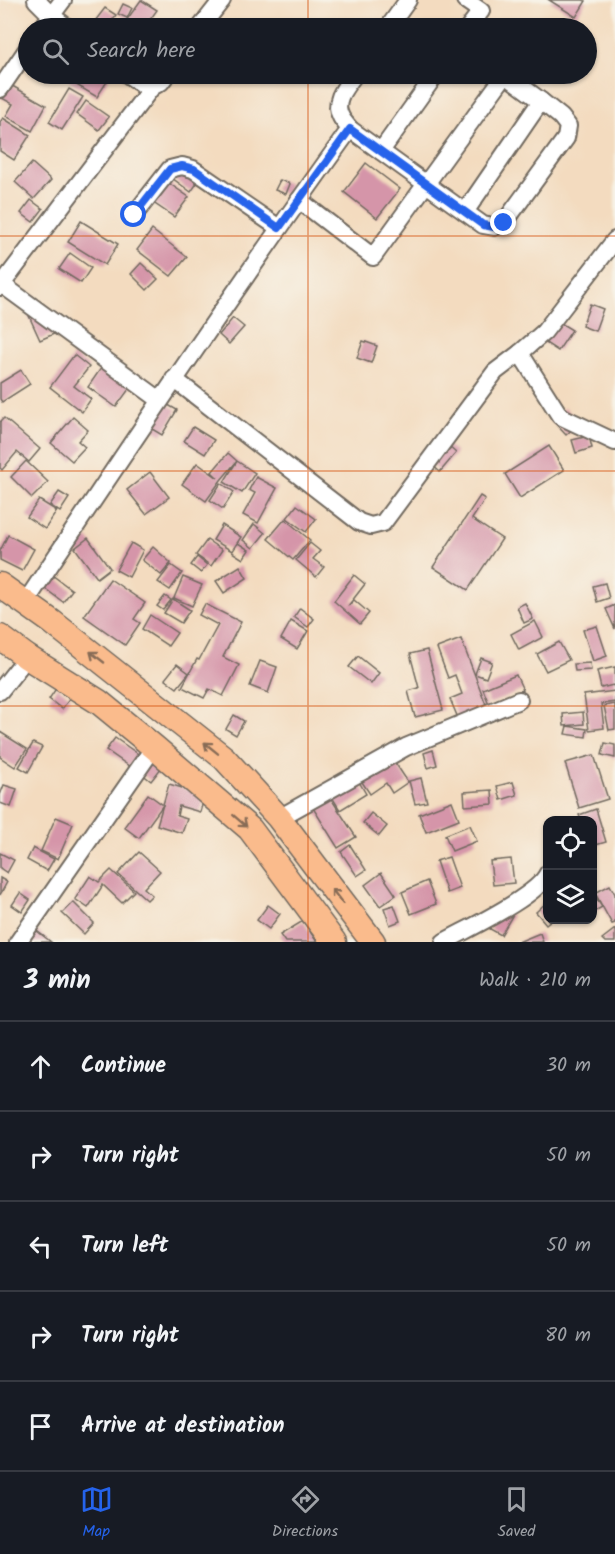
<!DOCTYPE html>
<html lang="en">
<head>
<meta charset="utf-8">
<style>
	body { margin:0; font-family:Kalam,sans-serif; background:#242831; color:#f1f3f6 }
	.controls { position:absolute; right:18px; bottom:18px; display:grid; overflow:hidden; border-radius:12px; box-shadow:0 2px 4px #0004 }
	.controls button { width:54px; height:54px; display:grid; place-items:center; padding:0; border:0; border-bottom:2px solid #363941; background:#171b24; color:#f1f3f6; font:30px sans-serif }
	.stop { position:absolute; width:18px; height:18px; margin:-14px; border:4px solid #2563eb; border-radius:50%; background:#fff }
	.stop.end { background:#2563eb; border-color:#fff; box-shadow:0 2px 6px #0008 }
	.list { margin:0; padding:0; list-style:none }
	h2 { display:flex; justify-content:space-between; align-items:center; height:78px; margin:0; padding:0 24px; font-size:26px }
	h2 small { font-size:20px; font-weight:400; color:#9ea1a6 }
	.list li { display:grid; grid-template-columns:39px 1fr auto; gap:18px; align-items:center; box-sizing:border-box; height:90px; padding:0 24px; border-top:2px solid #363941 }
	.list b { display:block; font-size:22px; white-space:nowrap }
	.list em { font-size:20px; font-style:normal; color:#9ea1a6 }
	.icon { flex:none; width:33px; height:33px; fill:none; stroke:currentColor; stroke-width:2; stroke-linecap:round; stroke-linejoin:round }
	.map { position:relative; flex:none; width:615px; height:942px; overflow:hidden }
	.search { position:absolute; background:#171b24; box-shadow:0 2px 4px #0004; left:18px; right:18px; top:18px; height:66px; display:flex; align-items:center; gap:15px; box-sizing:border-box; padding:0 21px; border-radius:33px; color:#9ea1a6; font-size:22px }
	.sheet { height:528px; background:#171b24 }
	nav { display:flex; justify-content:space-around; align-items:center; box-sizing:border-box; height:84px; border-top:2px solid #363941; background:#171b24; font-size:16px; color:#9ea1a6 }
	nav a { display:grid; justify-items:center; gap:3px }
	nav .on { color:#2563eb }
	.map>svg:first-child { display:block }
	.building { fill:#d595a9 }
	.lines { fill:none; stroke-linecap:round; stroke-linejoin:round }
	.minor-casing { stroke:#71695f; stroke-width:20 }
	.highway-casing { stroke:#71695f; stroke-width:27 }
	.minor { stroke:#fff; stroke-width:16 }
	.highway { stroke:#fabb8c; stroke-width:24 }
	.oneway { stroke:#886c57 }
	.route { stroke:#2563eb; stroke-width:8 }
	.grid { fill:none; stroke:#d5540f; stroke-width:1.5; stroke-opacity:0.55 }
</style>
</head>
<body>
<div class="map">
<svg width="615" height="942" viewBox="0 0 615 942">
	<rect width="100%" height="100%" fill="#f7f3e8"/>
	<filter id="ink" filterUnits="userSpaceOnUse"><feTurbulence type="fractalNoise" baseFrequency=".0167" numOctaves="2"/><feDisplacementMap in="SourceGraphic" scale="12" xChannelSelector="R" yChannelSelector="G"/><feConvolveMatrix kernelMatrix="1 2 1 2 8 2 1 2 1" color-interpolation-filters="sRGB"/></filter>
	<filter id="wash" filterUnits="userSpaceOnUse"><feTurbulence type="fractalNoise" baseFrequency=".008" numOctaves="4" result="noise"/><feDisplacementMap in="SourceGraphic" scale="24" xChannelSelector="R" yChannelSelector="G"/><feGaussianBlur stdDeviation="1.35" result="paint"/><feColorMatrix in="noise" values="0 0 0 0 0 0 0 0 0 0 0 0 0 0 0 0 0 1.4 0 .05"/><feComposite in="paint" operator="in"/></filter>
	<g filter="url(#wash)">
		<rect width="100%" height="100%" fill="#f3dbbf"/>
		<g id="blocks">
			<g class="building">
				<polygon points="141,0 157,10 144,28 121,28"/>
				<polygon points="549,0 583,0 586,1 576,17"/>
				<polygon points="123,4 132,8 127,18 118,14"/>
				<polygon points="105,8 116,15 107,28 95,21"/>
				<polygon points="72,74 83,74 87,76 88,74 105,74 110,77 97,97 68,80"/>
				<polygon points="7,83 46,105 32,131 6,116 13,104 0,97"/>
				<polygon points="69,89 83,97 62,130 49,122"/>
				<polygon points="86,101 109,117 99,130 77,114"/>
				<polygon points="3,118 30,135 14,160 0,151 0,122"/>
				<polygon points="32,163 51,180 34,199 15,182"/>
				<polygon points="366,163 400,189 377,218 344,192"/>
				<polygon points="180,166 200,179 191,192 172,178"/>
				<polygon points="280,180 290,184 286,194 275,190"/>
				<polygon points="167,182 189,197 174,217 152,202"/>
				<polygon points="31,200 43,209 33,222 21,213"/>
				<polygon points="81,221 118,244 105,265 68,242"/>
				<polygon points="152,230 187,257 171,276 137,250"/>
				<polygon points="70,253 91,268 81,283 59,269"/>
				<polygon points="141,263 158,279 147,290 131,274"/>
				<polygon points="590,304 603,309 595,331 582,326"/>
				<polygon points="45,309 56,333 40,340 29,316"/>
				<polygon points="233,318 244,327 229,344 219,335"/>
				<polygon points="554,319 572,330 558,351 541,340"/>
				<polygon points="363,341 377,346 371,363 357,358"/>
				<polygon points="74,355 89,367 74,386 91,399 82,412 50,387"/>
				<polygon points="106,361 135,381 116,407 88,387"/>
				<polygon points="21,370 30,384 2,402 0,399 0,383"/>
				<polygon points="161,401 177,410 162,435 147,426"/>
				<polygon points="565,408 579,423 566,435 552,420"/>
				<polygon points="73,417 88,430 78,441 85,447 72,461 51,443"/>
				<polygon points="4,418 40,449 29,462 17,452 2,470 0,468 0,422"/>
				<polygon points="193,427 214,440 205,454 184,441"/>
				<polygon points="589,436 592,448 576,453 572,440"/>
				<polygon points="447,445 456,453 440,472 430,463"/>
				<polygon points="549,446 564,470 520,498 505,474"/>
				<polygon points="228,453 237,461 255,473 242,493 224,482 237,461 221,480 206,501 182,484 197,463 218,478 212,472"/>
				<polygon points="26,461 48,482 32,498 11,477"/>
				<polygon points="150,472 169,497 146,514 127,490"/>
				<polygon points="256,477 277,488 258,523 243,515 255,493 249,490"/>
				<polygon points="221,483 234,492 223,509 210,500"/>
				<polygon points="59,492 69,498 60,512 50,505"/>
				<polygon points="480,496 485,499 472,519 502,539 468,590 433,567"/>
				<polygon points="39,500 57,511 45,529 27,517"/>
				<polygon points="297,505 316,519 306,532 287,518"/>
				<polygon points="285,519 310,540 293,560 268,539"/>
				<polygon points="254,524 265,533 253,548 243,540"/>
				<polygon points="222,525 241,537 232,551 213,540"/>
				<polygon points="8,535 34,549 22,571 0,560 0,551"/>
				<polygon points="88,538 110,568 97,578 75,548"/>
				<polygon points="207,540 222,550 211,566 196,555"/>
				<polygon points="131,543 143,550 129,577 116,570"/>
				<polygon points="238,543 249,550 243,559 232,552"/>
				<polygon points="310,543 320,551 313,559 324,567 316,577 296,560"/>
				<polygon points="153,547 171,563 161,575 142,560"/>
				<polygon points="197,557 207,565 201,573 191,565"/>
				<polygon points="171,565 182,573 170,590 158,582"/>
				<polygon points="240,566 247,578 224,593 216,581"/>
				<polygon points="48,572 72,590 63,602 39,584"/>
				<polygon points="354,575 365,584 348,606 354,600 369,613 360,624 334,601"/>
				<polygon points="183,577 202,585 192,606 174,598"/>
				<polygon points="110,579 145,603 134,619 140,623 125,645 84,616"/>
				<polygon points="605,583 609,598 597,602 593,586"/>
				<polygon points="165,596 171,600 163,610 157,606"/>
				<polygon points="173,599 190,610 181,623 164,613"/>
				<polygon points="525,603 533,619 524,623 517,607"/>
				<polygon points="205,604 241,622 223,657 239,665 223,696 209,689 204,698 182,687 197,659 199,660 218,625 199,615"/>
				<polygon points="615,605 615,629 606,609"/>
				<polygon points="300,608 314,619 308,627 294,617"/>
				<polygon points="150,615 177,633 168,646 142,629"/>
				<polygon points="291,621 308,631 297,649 281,639"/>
				<polygon points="535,621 543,637 519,650 511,634"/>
				<polygon points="597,626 607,656 593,661 583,630"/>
				<polygon points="461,639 487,707 458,718 450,699 462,694 455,675 448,678 437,648"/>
				<polygon points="559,642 569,660 546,671 537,654"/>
				<polygon points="427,650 443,710 415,717 408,691 419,688 410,654"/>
				<polygon points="358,656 379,673 371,684 349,667"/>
				<polygon points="481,658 492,662 486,678 475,674"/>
				<polygon points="260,661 277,667 268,693 250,686"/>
				<polygon points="590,663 591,670 575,671 574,664"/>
				<polygon points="177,664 189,673 177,688 165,679"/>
				<polygon points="615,667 615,689 613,685 601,688 597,671"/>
				<polygon points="516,675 523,690 489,704 483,689"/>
				<polygon points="57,687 71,697 62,709 49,699"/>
				<polygon points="615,691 615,702 601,704 604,728 589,730 584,695"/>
				<polygon points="615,704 615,729 609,730 604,706"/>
				<polygon points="583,712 584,724 564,726 563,714"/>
				<polygon points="234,715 244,721 236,735 226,729"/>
				<polygon points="567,726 587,729 586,737 565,734"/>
				<polygon points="0,732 27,749 15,767 0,757"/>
				<polygon points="115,738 138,754 129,766 106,750"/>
				<polygon points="33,743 42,747 28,772 19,767"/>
				<polygon points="605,743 615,745 615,758 602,755"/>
				<polygon points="433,750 437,765 428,768 424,753"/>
				<polygon points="146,755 162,767 151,781 136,769"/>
				<polygon points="594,755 608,799 579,808 565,763"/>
				<polygon points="392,758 408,782 392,793 386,783 370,794 360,779"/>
				<polygon points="421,778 427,802 415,804 409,781"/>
				<polygon points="358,780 366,794 340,810 332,797"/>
				<polygon points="513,782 517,795 501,800 497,786"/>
				<polygon points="169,784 205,795 200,812 179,806 177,816 187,819 182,833 157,825"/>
				<polygon points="4,785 17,789 11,807 0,803 0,795"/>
				<polygon points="492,790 493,804 465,806 464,792"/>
				<polygon points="148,794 163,805 139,838 124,827"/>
				<polygon points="330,797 356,837 338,848 313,808"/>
				<polygon points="452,801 459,819 426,832 419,814"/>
				<polygon points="596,809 606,842 592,846 592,820 581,820 579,815"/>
				<polygon points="371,813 387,826 379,836 363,823"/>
				<polygon points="56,817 73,824 58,859 41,851"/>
				<polygon points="470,825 477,841 452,851 445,835"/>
				<polygon points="350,845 366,870 357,876 341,852"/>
				<polygon points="33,848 54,859 47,871 27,860"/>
				<polygon points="139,852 160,871 144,888 152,895 147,900 118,874"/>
				<polygon points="0,853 14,860 7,873 0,868"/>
				<polygon points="449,857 460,888 447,893 436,861"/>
				<polygon points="511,859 514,883 493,885 490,861"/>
				<polygon points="111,870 134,891 122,903 103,885 88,908 75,899 90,876 99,882"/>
				<polygon points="381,873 396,895 380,906 365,885"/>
				<polygon points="0,878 7,882 0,895"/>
				<polygon points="427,881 436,904 411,914 402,892"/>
				<polygon points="610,885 615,894 615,923 612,924 595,893"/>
				<polygon points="592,892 602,907 592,913"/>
				<polygon points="20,893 30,900 22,912 12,905"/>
				<polygon points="548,901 548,920 551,920 546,924 536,912"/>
				<polygon points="73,902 94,923 84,934 62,913"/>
				<polygon points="268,905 280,914 269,929 257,920"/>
				<polygon points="394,905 400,921 390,925 384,908"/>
				<polygon points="496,907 512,916 501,935 490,929 493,922"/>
				<polygon points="303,921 317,942 285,942 280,935"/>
				<polygon points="28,924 51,942 28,942"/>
				<polygon points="615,929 615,942 605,942 602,939"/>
				<polygon points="540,933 543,942 518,942"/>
			</g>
		</g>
	</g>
	<g filter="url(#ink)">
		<use href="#blocks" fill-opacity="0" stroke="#71695f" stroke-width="1.5"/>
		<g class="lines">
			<g class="minor-casing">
				<g id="minor">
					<polyline points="36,0 51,15 68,28"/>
					<polyline points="465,0 481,11 468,28"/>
					<polyline points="42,28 63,0"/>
					<polyline points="200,28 222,0"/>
					<polyline points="388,28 408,0"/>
					<polyline points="127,74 141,84 152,87 161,82 167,74"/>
					<polyline points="0,89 28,48"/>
					<path d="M 350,129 C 347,125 343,121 341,117 C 332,101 346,86 355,74"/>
					<polyline points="381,151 436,74"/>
					<polyline points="299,200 373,257 502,79 505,77 510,78 541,101 465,212"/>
					<polyline points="134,215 170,169 182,166 193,169 279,228"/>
					<polyline points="0,283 160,400"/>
					<polyline points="0,287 152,87"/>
					<polyline points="520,353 560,416 615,442"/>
					<polyline points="174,379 359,522 371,526 383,523 495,372 520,353 544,332 615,240"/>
					<path d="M 25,603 C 131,443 238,284 350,129 L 483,225 L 494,227 L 504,223 L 566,138 L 568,126 L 561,117 L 541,101"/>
					<polyline points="0,691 27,657"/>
					<polyline points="279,818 406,747 519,700"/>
					<polyline points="18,942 154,747"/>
					<path d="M 444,942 C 467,929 538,896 548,873"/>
				</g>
			</g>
			<g class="highway-casing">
				<g id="highway">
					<polyline points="0,585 52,622 224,758 279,818 373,942"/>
					<polyline points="0,637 27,657 99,702 154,747 250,829 334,942"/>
				</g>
			</g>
			<use href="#minor" class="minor"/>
			<use href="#highway" class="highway"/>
		</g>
		<defs><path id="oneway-shaft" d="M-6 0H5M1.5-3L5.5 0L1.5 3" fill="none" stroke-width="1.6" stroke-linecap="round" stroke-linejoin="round" transform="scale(1.5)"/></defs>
		<g class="oneway">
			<use href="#oneway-shaft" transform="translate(97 657) rotate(-142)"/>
			<use href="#oneway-shaft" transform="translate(211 748) rotate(-141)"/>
			<use href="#oneway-shaft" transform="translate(240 821) rotate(41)"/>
			<use href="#oneway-shaft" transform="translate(337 896) rotate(-127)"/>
		</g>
	</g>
	<g class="lines" filter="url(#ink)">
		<polyline class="route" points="134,215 170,169 182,166 194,169 279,228 350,129 483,225 494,227 504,223"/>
	</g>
	<path class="grid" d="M 308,0 L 308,28M 308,74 L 308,942M 0,236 L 615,236M 0,471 L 615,471M 0,706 L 615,706"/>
</svg>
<div class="controls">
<button><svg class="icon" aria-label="locate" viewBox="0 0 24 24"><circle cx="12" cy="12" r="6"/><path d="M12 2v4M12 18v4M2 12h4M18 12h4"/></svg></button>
<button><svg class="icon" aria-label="layers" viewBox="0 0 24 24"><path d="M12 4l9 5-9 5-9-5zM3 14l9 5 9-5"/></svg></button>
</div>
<div class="stop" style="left:134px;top:215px"></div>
<div class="stop end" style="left:504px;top:223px"></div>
<div class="search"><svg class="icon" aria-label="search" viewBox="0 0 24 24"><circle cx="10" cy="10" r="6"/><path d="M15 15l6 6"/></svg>Search here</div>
</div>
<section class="sheet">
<h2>3 min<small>Walk · 210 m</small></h2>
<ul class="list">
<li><svg class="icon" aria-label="ahead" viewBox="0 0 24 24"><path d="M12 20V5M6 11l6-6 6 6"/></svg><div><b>Continue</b></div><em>30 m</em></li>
<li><svg class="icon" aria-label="right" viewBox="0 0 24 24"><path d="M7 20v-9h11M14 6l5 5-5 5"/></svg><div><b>Turn right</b></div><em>50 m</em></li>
<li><svg class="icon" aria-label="left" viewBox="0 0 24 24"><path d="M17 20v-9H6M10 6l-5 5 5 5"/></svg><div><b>Turn left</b></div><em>50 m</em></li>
<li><svg class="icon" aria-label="right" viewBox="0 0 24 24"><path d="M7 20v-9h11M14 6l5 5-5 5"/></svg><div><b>Turn right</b></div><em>80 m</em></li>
<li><svg class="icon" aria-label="arrive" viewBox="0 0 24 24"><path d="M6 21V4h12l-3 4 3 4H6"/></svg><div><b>Arrive at destination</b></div></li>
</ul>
</section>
<nav>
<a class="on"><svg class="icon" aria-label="map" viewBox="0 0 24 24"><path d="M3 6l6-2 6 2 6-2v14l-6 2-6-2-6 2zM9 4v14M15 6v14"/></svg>Map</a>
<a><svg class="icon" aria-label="directions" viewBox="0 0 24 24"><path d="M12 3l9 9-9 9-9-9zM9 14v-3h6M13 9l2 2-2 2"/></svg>Directions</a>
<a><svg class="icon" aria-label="saved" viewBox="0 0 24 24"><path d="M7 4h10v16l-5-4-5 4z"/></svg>Saved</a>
</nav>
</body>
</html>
